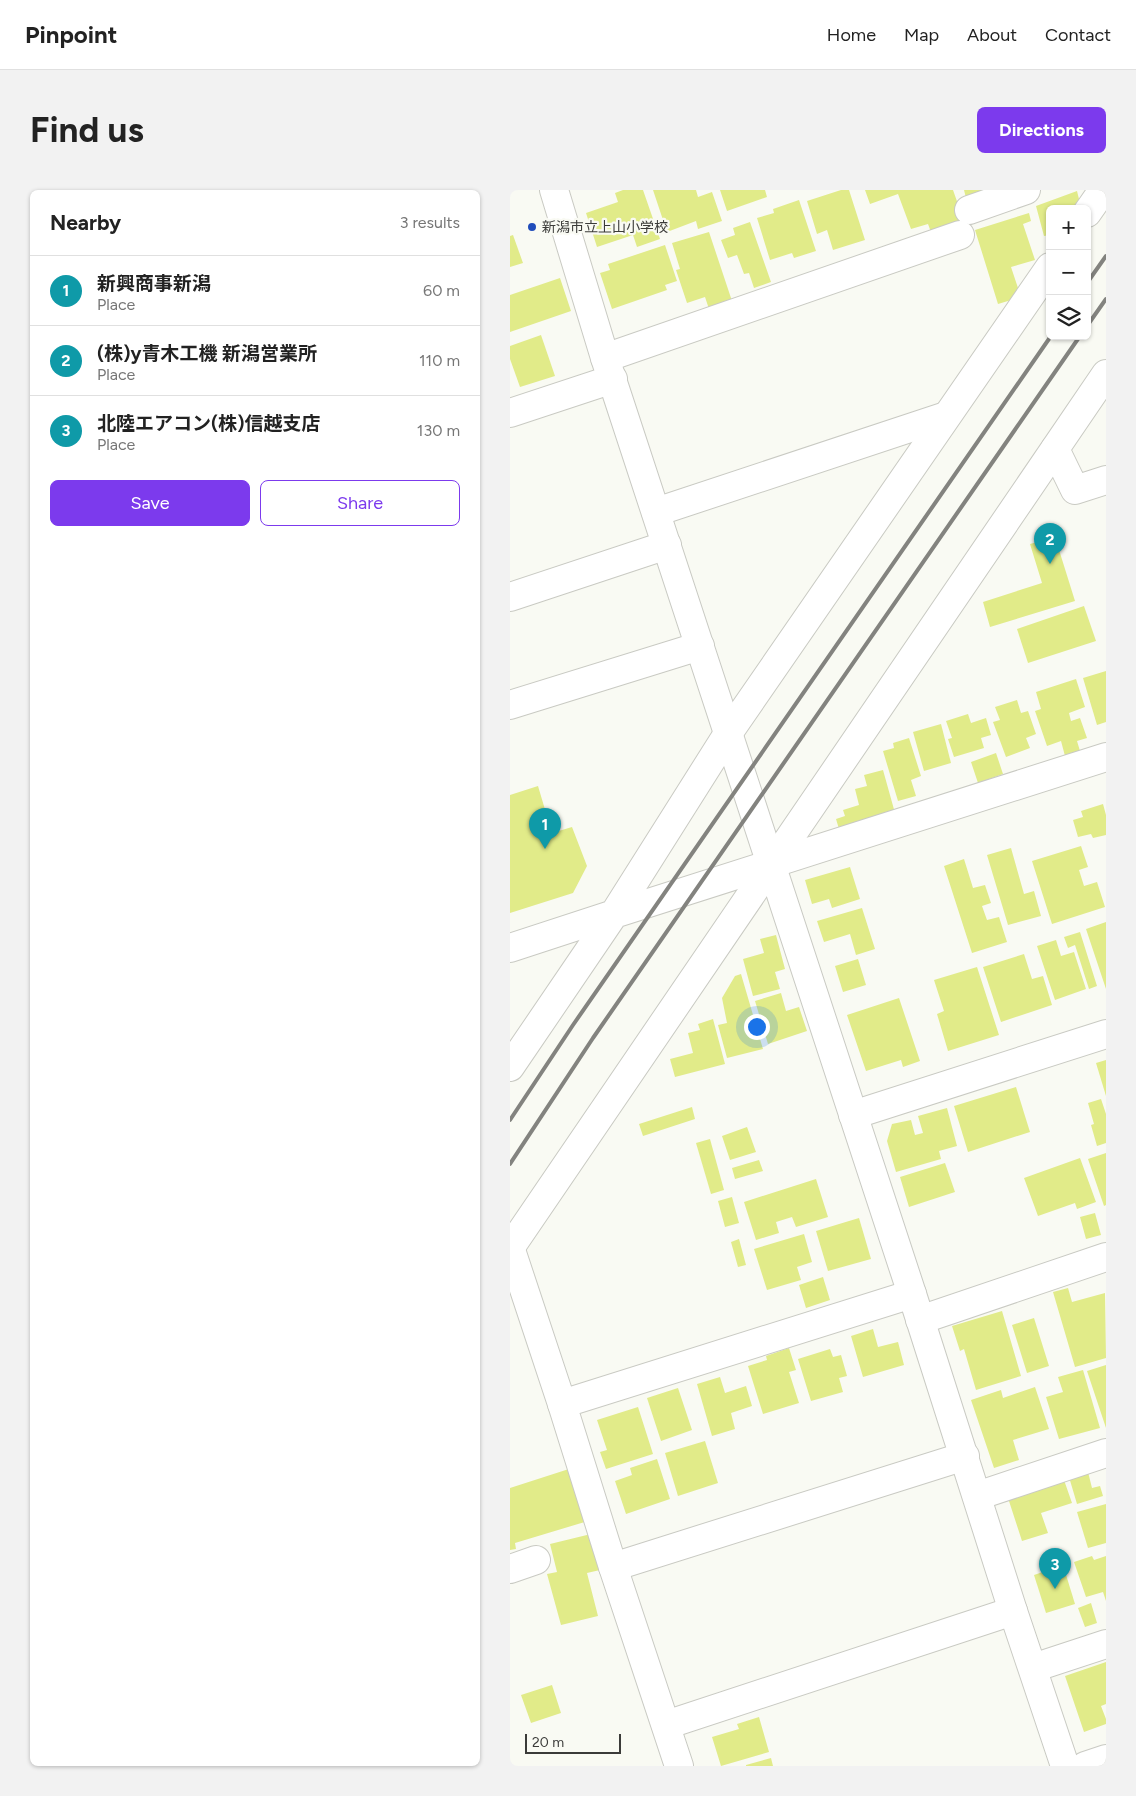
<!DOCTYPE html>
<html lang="en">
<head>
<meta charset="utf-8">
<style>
	body { margin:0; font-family:Figtree,"Noto Sans JP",sans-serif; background:#f2f2f2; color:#222 }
	.controls { position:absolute; right:15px; top:15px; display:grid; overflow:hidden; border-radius:8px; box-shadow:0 1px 4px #0004 }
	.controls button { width:45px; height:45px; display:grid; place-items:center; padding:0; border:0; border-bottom:1px solid #e0e0e0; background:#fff; color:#222; font:25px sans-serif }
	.scale { position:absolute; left:15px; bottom:12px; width:96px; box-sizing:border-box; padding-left:5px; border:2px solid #3b3b39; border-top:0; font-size:14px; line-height:18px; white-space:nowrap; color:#3b3b39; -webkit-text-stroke:4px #f9faf3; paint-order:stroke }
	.you { position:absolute; left:246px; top:836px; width:18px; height:18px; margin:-12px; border:4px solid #fff; border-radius:50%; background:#1a73e8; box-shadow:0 0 0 8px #1a73e833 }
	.badge { display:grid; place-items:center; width:32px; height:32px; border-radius:50%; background:#7c3aed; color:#fff; font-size:16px; font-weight:700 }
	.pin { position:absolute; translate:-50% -41px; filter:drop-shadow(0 1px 2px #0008) }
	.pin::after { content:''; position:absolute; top:26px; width:18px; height:15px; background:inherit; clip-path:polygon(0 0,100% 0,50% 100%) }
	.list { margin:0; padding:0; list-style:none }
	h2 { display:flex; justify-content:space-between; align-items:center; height:65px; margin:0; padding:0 20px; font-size:21px }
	h2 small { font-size:16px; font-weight:400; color:#767676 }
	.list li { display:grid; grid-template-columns:32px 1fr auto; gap:15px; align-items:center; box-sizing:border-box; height:70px; padding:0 20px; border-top:1px solid #e0e0e0 }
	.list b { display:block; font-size:19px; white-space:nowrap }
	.list p { margin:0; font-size:16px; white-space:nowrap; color:#767676 }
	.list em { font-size:16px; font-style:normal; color:#767676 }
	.actions { display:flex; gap:10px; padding:15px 20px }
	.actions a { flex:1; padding:11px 0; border:1px solid #7c3aed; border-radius:8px; text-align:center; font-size:18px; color:#7c3aed }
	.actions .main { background:#7c3aed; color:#fff }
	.icon { flex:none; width:28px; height:28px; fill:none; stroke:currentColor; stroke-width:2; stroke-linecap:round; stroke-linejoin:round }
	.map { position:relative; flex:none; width:596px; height:1576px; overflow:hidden; border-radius:8px }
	header { display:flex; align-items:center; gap:30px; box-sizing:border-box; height:70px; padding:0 25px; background:#fff; border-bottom:1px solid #e0e0e0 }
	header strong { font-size:24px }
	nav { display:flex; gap:28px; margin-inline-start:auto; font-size:18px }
	.intro { display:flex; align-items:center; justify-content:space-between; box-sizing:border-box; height:120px; padding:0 30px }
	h1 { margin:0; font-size:35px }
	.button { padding:12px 22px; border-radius:8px; background:#7c3aed; color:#fff; font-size:18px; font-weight:700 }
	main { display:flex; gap:30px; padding:0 30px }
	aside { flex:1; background:#fff; border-radius:8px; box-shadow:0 1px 4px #0004 }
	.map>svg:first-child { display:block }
	.building { fill:#e1eb89 }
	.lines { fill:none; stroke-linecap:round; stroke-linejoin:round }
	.street-casing { stroke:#c9cac3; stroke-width:30 }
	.street { stroke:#fff; stroke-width:28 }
	.rail { stroke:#83837f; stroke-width:4 }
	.poi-dot { fill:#204cba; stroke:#f9faf3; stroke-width:2 }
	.labels { text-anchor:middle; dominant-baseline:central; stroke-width:4.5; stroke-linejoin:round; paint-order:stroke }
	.poi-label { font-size:14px; fill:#3b3b39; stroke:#f9faf3; text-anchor:start }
</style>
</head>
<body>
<header>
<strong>Pinpoint</strong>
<nav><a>Home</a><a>Map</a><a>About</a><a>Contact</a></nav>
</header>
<div class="intro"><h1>Find us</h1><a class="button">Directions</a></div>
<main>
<aside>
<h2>Nearby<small>3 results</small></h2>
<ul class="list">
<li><span class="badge" style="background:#0f9aa8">1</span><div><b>新興商事新潟</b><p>Place</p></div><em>60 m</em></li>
<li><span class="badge" style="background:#0f9aa8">2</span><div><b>(株)y青木工機 新潟営業所</b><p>Place</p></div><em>110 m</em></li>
<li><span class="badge" style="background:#0f9aa8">3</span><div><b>北陸エアコン(株)信越支店</b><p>Place</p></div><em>130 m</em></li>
</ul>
<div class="actions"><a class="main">Save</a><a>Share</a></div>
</aside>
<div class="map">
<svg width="596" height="1576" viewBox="0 0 596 1576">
	<rect width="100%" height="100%" fill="#f9faf3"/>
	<g class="building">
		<polygon points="113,0 133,0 150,49 127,57 123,45 87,57 76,23 108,12 105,3"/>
		<polygon points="143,0 186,0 188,7 202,2 212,31 188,39 186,31 157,42"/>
		<polygon points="210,0 255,0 257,7 217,21"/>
		<polygon points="331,0 339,0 355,50 323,60 317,40 307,44 297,11"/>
		<polygon points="355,0 443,0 455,34 422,45 418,34 401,39 388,4 360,14"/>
		<polygon points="454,0 481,0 456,8"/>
		<polygon points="567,1 570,13 567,19 540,19 540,45 534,46 526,16"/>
		<polygon points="289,10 306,61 284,68 282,63 260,70 247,28 264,23 263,19"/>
		<polygon points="519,23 521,31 513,34 525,70 501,77 511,107 488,114 465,40"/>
		<polygon points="240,32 261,92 244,98 239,83 234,84 227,65 218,68 211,50 225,45 223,38"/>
		<polygon points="199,42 222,111 199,119 195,107 177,113 166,80 170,79 162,53"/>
		<polygon points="3,45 13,73 0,77 0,46"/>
		<polygon points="155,55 167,91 155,95 157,100 102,119 90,83 100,80 98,74"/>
		<polygon points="50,88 61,121 0,142 0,105"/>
		<polygon points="31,145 45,186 10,197 0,169 0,156"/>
		<polygon points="545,347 565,411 480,437 473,412 532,393 520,354"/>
		<polygon points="574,416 586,451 518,473 507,439"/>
		<polygon points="596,481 596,532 587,535 573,488"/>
		<polygon points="566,489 575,517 559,523 561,531 570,528 577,548 567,551 570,561 555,566 551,551 537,556 525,521 531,519 526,502"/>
		<polygon points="507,510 511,523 518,521 526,544 516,548 520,558 496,567 483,532 490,530 485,517"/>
		<polygon points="458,524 461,533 476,528 481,545 471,548 474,558 444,567 438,549 442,548 436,531"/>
		<polygon points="431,534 441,573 414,581 403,542"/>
		<polygon points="399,548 411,586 401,590 406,606 388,611 373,561 384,558 383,553"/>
		<polygon points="486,563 493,584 468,593 461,572"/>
		<polygon points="373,580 385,623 329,639 326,629 335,626 333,620 349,615 345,599 357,596 354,585"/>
		<polygon points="28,596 42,643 62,637 77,676 63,703 0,723 0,605"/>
		<polygon points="593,614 596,625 596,645 583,648 581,644 568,647 563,630 573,627 571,621"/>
		<polygon points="571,656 578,677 569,680 574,696 587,692 595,717 542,734 522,671"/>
		<polygon points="501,658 514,704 524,701 531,726 498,735 477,665"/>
		<polygon points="454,669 463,698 475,695 481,713 472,716 477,730 489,727 497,752 462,763 434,676"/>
		<polygon points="340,677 350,709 322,718 319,709 302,714 295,690"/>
		<polygon points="352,718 365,759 346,765 340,744 314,752 307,731"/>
		<polygon points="596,732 596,799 576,739"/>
		<polygon points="570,742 587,796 579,799 565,755 558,758 554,747"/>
		<polygon points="266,745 275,779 265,782 270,799 243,806 233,769 254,763 250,749"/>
		<polygon points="546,750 551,766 564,762 576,799 545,810 527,756"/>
		<polygon points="514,764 522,789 533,786 542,815 491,832 473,777"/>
		<polygon points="348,769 356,795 333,802 325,776"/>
		<polygon points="467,777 489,845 438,861 427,824 434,821 424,790"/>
		<polygon points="231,784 253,859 217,868 208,835 217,833 212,808 225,786"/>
		<polygon points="271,803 276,821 289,817 297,841 258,854 245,811"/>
		<polygon points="389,808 410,871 393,877 391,870 356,881 337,825"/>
		<polygon points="203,829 215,874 165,887 160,869 183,863 178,843 190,840 188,834"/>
		<polygon points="596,870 596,906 586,873"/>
		<polygon points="506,897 520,942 458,962 444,916"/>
		<polygon points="591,909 596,924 596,953 587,956 581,935 584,934 578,913"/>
		<polygon points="182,917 185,929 133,946 129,934"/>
		<polygon points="437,918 447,956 429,961 431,969 386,982 377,951 382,934 401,930 405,945 413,943 408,926"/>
		<polygon points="237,937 246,962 220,970 212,946"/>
		<polygon points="200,949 214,1000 201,1004 186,953"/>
		<polygon points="596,963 596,1015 594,1016 578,969"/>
		<polygon points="570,968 586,1012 567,1019 565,1013 528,1026 514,988"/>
		<polygon points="249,970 253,981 225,989 222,978"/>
		<polygon points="435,973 445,1002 399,1017 390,987"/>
		<polygon points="306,989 318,1027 286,1037 282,1027 266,1032 269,1043 246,1050 234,1012"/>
		<polygon points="222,1007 229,1033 215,1037 208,1011"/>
		<polygon points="585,1023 591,1045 576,1049 570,1027"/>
		<polygon points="349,1028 361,1069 318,1081 306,1041"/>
		<polygon points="294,1044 302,1072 287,1077 291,1090 257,1100 244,1059"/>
		<polygon points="229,1049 236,1075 228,1077 221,1052"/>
		<polygon points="313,1087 320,1110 296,1118 289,1095"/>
		<polygon points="558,1098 562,1112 595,1103 596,1168 565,1177 543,1102"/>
		<polygon points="492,1121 511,1186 466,1200 454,1159 450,1161 442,1136"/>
		<polygon points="524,1128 539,1176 517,1183 502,1135"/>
		<polygon points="363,1139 368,1157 388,1152 394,1175 353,1187 341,1146"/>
		<polygon points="279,1158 286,1180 279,1182 289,1213 253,1224 238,1176 257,1170 256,1166"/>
		<polygon points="320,1159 323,1167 331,1165 337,1186 329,1188 333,1202 301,1211 288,1169"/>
		<polygon points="596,1175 596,1238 577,1181"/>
		<polygon points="573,1180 590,1238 549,1249 536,1207 553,1202 548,1187"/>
		<polygon points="210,1187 215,1203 236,1196 242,1216 221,1223 225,1239 202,1246 187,1194"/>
		<polygon points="525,1197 539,1239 503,1250 509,1270 484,1278 461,1210 491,1200 493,1208"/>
		<polygon points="168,1198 182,1240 151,1251 137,1208"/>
		<polygon points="128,1217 143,1264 96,1279 90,1262 97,1260 87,1230"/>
		<polygon points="195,1251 208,1293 168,1306 155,1263"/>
		<polygon points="147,1269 160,1309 116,1324 105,1291 122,1285 120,1278"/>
		<polygon points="62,1278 78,1331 5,1353 6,1359 0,1360 0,1298"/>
		<polygon points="578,1282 582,1298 590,1296 593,1306 567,1314 559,1287"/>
		<polygon points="554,1290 562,1313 531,1323 538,1343 512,1351 498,1308"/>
		<polygon points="596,1314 596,1353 578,1358 567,1322"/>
		<polygon points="81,1344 90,1380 77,1383 88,1426 51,1435 37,1384 47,1382 40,1354"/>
		<polygon points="582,1366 584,1370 596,1366 596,1411 593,1402 576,1407 564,1372"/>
		<polygon points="553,1375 565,1414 536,1423 524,1385"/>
		<polygon points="581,1413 587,1433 575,1437 568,1418"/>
		<polygon points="596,1472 596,1514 591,1516 596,1529 596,1534 574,1542 555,1486"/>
		<polygon points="42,1495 51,1523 21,1533 11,1505"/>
		<polygon points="249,1527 259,1562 211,1576 202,1547 229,1539 227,1534"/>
		<polygon points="261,1568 263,1576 236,1576 236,1575"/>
	</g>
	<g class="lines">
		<g class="street-casing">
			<g id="street">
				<polyline points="44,0 95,168 402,1104 503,1421 555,1576"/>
				<polyline points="459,20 516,0"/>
				<polyline points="577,23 593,0"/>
				<polyline points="95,168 450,45"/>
				<polyline points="0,223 103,189"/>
				<polyline points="545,259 565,300 596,290"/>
				<polyline points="146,322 436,226"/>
				<polyline points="0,407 157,355"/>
				<polyline points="0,515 190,456"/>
				<polyline points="0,758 104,724 219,542 540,77"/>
				<polyline points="0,877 104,724 596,567"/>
				<polyline points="343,925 596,844"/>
				<polyline points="0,1057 52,1214"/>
				<polyline points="0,1058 596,184"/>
				<polyline points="410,1130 596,1067"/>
				<polyline points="467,1306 596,1263"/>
				<polyline points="103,1377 455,1266"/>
				<polyline points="0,1379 26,1370"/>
				<polyline points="523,1478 596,1454"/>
				<polyline points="156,1535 503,1421"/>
				<polyline points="169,1576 103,1377 52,1214 402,1104"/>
				<polyline points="575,1576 596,1569"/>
			</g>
		</g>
		<use href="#street" class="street"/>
		<g class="rail">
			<polyline points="577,93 596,66"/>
			<polyline points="577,136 596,109"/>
			<polyline points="0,930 63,835 541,146"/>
			<polyline points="0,974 83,848 570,146"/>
		</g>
	</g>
	<circle class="poi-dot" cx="22" cy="37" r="5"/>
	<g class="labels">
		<g class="poi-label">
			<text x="32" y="37">新潟市立上山小学校</text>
		</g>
	</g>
</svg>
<div class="controls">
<button>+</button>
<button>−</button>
<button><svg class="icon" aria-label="layers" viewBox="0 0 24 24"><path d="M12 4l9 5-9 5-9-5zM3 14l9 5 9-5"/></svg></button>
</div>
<div class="scale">20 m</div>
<div class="you"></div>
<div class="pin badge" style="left:35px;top:659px;background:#0f9aa8">1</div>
<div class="pin badge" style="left:540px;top:374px;background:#0f9aa8">2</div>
<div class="pin badge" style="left:545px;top:1399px;background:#0f9aa8">3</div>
</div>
</main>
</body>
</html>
